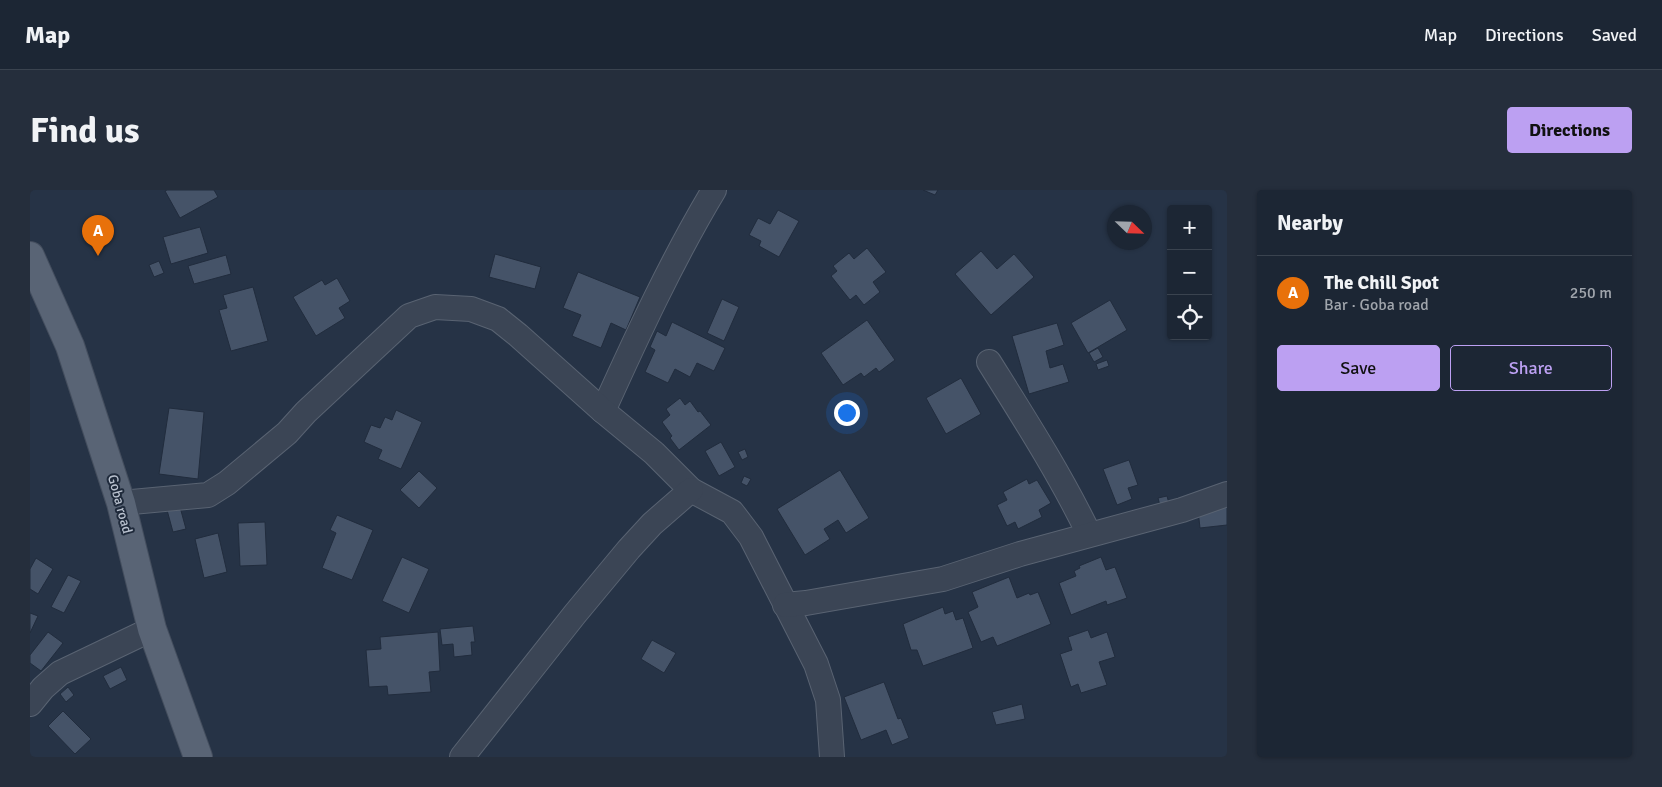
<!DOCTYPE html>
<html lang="en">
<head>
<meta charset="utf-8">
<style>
	body { margin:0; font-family:Signika,sans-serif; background:#252e3c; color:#f1f3f6 }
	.controls { position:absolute; right:15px; top:15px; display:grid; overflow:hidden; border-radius:5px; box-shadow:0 1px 4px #0004 }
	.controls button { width:45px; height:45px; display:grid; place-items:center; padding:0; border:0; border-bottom:1px solid #3a434f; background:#1c2634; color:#f1f3f6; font:25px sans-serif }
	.compass { position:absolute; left:1077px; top:15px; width:45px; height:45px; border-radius:50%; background:#1c2634; box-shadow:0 1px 4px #0004; rotate:113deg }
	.you { position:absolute; left:816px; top:222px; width:18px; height:18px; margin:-12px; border:4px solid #fff; border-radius:50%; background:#1a73e8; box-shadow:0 0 0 8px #1a73e833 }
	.badge { display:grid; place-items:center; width:32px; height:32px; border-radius:50%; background:#bca0f2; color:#fff; font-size:16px; font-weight:700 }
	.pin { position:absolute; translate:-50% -41px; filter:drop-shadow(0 1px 2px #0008) }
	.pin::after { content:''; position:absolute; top:26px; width:18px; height:15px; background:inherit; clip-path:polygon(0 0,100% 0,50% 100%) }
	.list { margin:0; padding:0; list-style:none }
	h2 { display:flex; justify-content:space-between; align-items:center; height:65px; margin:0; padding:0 20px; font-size:21px }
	h2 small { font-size:16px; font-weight:400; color:#a0a5ac }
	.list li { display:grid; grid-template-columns:32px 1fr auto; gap:15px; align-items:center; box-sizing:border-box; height:75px; padding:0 20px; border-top:1px solid #3a434f }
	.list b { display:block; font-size:19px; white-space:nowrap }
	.list p { margin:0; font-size:16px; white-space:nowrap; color:#a0a5ac }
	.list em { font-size:16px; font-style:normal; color:#a0a5ac }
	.actions { display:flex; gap:10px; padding:15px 20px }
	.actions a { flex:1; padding:11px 0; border:1px solid #bca0f2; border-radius:5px; text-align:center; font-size:18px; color:#bca0f2 }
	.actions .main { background:#bca0f2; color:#111 }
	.icon { flex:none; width:28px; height:28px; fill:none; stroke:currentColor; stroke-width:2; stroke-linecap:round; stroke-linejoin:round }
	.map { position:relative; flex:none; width:1197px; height:567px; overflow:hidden; border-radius:5px }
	header { display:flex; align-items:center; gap:30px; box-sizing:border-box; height:70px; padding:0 25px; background:#1c2634; border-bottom:1px solid #3a434f }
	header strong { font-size:24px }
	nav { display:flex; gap:28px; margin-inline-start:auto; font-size:18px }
	.intro { display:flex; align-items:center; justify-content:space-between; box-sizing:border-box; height:120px; padding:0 30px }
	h1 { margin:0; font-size:35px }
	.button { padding:12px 22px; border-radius:5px; background:#bca0f2; color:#111; font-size:18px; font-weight:700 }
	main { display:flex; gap:30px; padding:0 30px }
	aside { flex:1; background:#1c2634; border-radius:5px; box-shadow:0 1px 4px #0004 }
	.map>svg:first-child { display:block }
	.building { fill:#455368; stroke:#212c3d }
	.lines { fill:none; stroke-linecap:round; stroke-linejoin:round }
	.minor-casing { stroke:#596372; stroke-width:26 }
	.major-casing { stroke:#444e5e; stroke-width:30 }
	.minor { stroke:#3b4555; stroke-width:24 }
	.major { stroke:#596475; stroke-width:28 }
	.labels { text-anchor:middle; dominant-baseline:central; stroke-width:4; stroke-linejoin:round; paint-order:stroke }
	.street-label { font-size:14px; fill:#b9c1ce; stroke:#1f2a3b }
</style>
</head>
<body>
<header>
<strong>Map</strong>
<nav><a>Map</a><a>Directions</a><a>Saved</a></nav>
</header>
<div class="intro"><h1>Find us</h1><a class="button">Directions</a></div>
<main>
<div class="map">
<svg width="1197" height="567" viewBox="0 0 1197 567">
	<rect width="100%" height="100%" fill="#263346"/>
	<g class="building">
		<polygon points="137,0 184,0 188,7 150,28 135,1"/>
		<polygon points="893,0 908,0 905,5"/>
		<polygon points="748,20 769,31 749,67 729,56 731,51 719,45 728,28 740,34"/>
		<polygon points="170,37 178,63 141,74 133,47"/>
		<polygon points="837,58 856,82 843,92 850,102 834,115 826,105 820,110 801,86 807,81 803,76 819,63 824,69"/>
		<polygon points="951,61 967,79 984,64 1004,87 961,125 925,84"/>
		<polygon points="465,64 511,77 505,99 459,87"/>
		<polygon points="196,65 201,84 164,94 158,76"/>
		<polygon points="129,71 134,83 124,87 119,75"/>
		<polygon points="548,82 610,107 596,140 581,133 571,158 542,146 551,125 533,118"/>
		<polygon points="307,88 320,111 309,118 315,128 286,146 263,107 292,90 295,95"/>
		<polygon points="223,97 238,151 201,161 189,120 197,118 193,105"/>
		<polygon points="692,109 709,117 694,151 677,143"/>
		<polygon points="1080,110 1097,140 1058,163 1041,133"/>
		<polygon points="837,130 865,170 849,182 846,178 834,187 831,183 813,195 791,163"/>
		<polygon points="642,132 695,158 684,181 667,173 660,187 645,179 638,193 615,182 625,160 620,157 627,141 636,146"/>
		<polygon points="1027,133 1034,155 1016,161 1020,178 1033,174 1039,192 999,204 982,146"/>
		<polygon points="1068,158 1073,167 1064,172 1059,163"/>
		<polygon points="1077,170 1079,176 1068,180 1066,174"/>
		<polygon points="931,188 951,224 916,244 896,208"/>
		<polygon points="650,208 655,215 660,211 668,222 670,221 681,235 649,260 640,248 642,246 632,232 640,225 636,219"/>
		<polygon points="139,218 174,222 168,289 129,284"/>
		<polygon points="366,220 392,232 371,279 348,269 352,260 334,252 341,235 350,238 355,227 362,230"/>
		<polygon points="691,252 705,277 689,286 675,261"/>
		<polygon points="715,259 718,267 712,270 708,262"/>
		<polygon points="1099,270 1108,295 1098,298 1102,309 1087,315 1073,279"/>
		<polygon points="810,280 839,328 816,343 808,330 794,339 800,349 775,365 747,319"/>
		<polygon points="389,281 407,298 389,318 370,300"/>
		<polygon points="714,286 721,289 717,296 711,293"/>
		<polygon points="997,289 999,294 1007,290 1021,313 1009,320 1012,327 988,339 985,332 977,336 967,315 977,310 973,302"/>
		<polygon points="1137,306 1141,321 1132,323 1128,308"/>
		<polygon points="150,317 156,339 143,342 137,320"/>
		<polygon points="1197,317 1197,335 1170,338 1168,320"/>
		<polygon points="307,325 343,340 322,390 292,378 306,343 300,340"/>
		<polygon points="235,332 237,375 210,376 208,333"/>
		<polygon points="188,343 197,382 174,388 165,349"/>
		<polygon points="372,367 399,379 379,423 352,411"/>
		<polygon points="1071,367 1076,380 1085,377 1097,408 1077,415 1076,411 1041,425 1029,393 1046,386 1044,381 1050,378 1049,376"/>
		<polygon points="6,368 23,379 8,404 0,399 0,379"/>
		<polygon points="38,385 51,391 34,423 21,417"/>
		<polygon points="979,387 987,408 999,403 1000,405 1008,402 1021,434 967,456 963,447 951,452 938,422 948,417 942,402"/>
		<polygon points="913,417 915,424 923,421 926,430 933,428 943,458 893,476 887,460 881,460 873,434"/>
		<polygon points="0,423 8,426 0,443"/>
		<polygon points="443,436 445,452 441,452 442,465 424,467 423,454 412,455 410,439"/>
		<polygon points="1058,440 1061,448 1077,442 1085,467 1069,472 1077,495 1051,503 1048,494 1041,497 1030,464 1042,460 1038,447"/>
		<polygon points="18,442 33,453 11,481 0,473 0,465"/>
		<polygon points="408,442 410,481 399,482 401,502 358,505 357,496 339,497 336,460 351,459 350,447"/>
		<polygon points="622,450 646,463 634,483 611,469"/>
		<polygon points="91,477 97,490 80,499 73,486"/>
		<polygon points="854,492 868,529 871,528 879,548 862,555 856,540 831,550 814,507"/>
		<polygon points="38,497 44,505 36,512 30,504"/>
		<polygon points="992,514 995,529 966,535 962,522"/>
		<polygon points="33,521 61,549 45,564 18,536"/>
	</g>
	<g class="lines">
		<g class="minor-casing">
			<g id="minor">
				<path d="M 959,172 C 994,228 1030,284 1059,344"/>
				<path d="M 573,221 C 607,146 642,70 684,0"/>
				<polyline points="91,313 178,305 197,293 257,243 276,222 379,126 405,117 441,119 468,129 488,145 573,221 624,263 661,300 702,322 721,347 786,474 798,510 802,567"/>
				<polyline points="755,415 776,413 913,389 990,364 1152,320 1197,304"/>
				<polyline points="0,514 13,498 30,483 122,439"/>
				<polyline points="432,567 545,424 599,359 622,334 661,300"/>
			</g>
		</g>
		<g class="major-casing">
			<polyline id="major" points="0,66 40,156 91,313 122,439 168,567"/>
		</g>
		<use href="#minor" class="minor"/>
		<use href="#major" class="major"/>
	</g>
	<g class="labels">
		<g class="street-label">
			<text transform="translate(90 314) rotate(75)">Goba road</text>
		</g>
	</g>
</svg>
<div class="controls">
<button>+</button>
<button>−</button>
<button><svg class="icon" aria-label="locate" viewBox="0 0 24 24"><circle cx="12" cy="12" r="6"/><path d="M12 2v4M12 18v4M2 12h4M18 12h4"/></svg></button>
</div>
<svg class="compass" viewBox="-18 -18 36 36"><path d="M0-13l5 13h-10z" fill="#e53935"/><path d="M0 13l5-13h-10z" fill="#a0a5ac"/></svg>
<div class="you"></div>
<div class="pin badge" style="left:68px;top:66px;background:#e8710a">A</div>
</div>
<aside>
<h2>Nearby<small></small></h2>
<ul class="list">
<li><span class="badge" style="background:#e8710a">A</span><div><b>The Chill Spot</b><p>Bar · Goba road</p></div><em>250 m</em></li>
</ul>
<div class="actions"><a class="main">Save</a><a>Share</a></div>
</aside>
</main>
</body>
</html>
